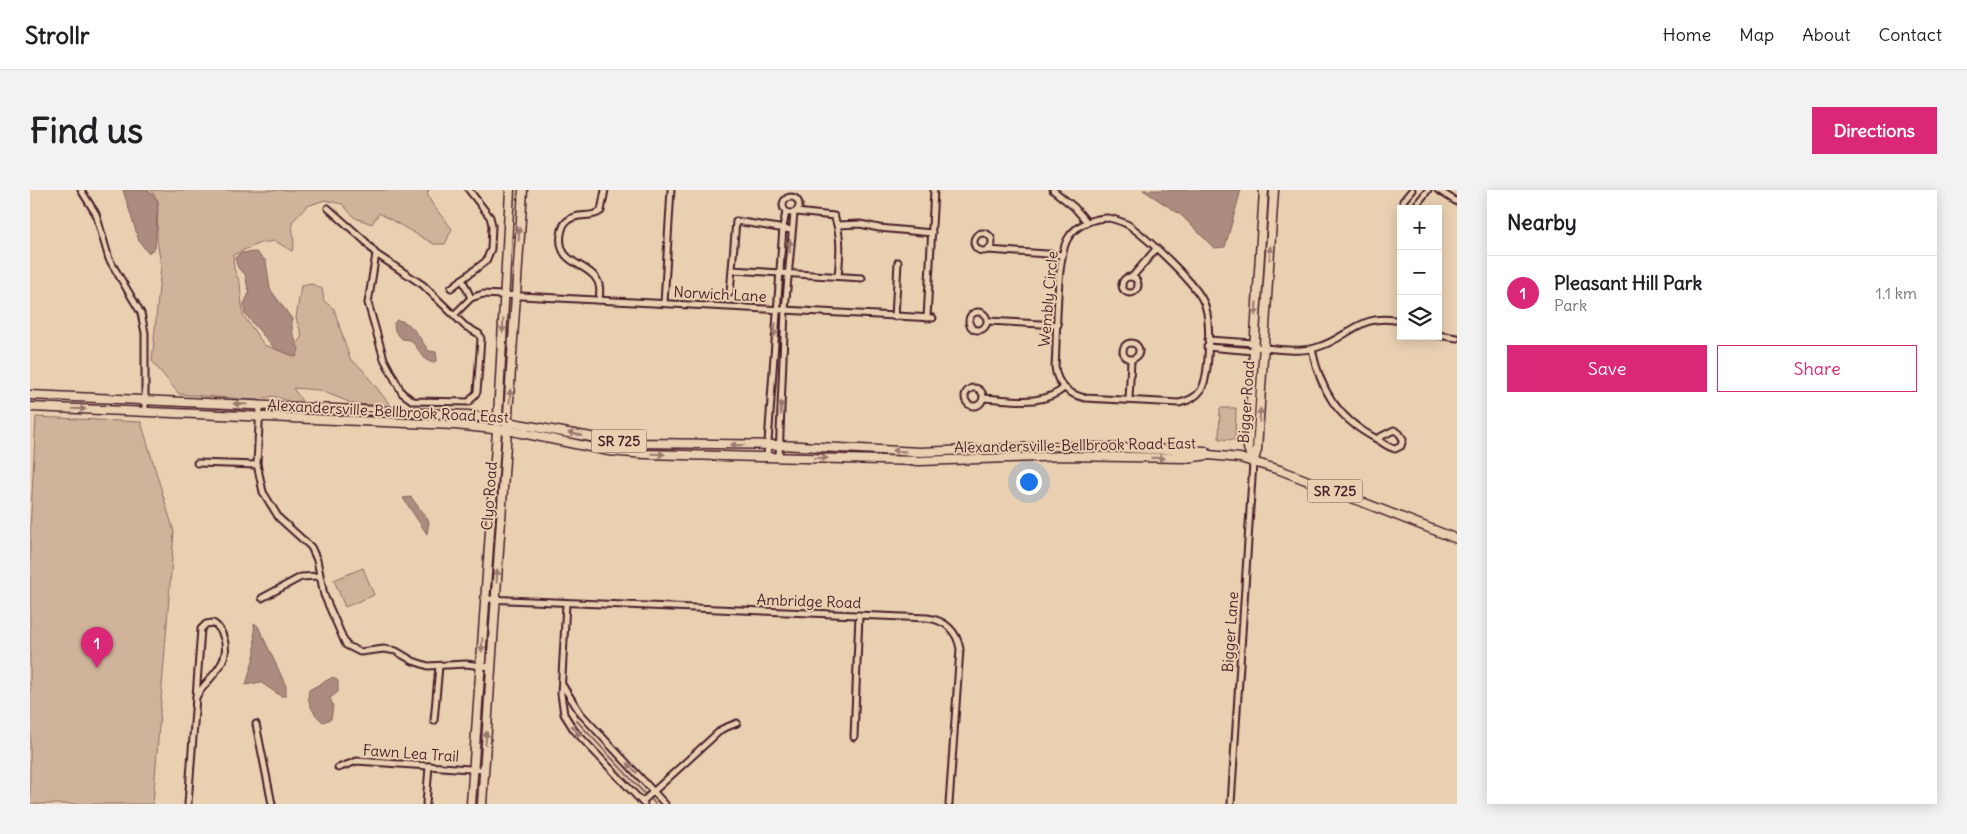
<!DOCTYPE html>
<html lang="en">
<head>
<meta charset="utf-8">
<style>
	body { margin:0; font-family:Delius,sans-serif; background:#f2f2f2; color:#202124 }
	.controls { position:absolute; right:15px; top:15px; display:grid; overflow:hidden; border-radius:0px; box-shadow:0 2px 12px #0003 }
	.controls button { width:45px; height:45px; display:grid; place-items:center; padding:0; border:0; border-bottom:1px solid #e0e0e0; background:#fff; color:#202124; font:25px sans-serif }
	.you { position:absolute; left:998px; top:291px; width:18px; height:18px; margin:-12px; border:4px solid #fff; border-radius:50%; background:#1a73e8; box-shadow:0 0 0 8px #1a73e833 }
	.badge { display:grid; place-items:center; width:32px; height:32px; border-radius:50%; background:#db2777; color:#fff; font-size:16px; font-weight:700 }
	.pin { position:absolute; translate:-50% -41px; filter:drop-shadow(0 1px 2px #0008) }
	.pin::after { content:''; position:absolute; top:26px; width:18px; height:15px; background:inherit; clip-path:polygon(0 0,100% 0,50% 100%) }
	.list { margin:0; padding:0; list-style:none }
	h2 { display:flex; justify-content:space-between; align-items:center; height:65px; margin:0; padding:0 20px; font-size:21px }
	h2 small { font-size:16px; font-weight:400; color:#757577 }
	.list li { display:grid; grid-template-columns:32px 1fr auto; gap:15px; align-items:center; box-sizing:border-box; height:75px; padding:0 20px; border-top:1px solid #e0e0e0 }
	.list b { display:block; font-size:19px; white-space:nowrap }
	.list p { margin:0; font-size:16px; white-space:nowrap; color:#757577 }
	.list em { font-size:16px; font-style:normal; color:#757577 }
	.actions { display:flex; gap:10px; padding:15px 20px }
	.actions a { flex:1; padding:11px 0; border:1px solid #db2777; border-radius:0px; text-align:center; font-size:18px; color:#db2777 }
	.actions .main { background:#db2777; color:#fff }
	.icon { flex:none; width:28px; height:28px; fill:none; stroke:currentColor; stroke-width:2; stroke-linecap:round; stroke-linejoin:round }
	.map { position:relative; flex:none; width:1427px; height:614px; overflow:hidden; border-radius:0px }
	header { display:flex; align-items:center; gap:30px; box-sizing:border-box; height:70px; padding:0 25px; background:#fff; border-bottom:1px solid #e0e0e0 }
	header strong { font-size:24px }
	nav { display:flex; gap:28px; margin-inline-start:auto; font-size:18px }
	.intro { display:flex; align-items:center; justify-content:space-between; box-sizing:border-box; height:120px; padding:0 30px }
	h1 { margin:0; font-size:35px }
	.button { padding:12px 22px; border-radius:0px; background:#db2777; color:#fff; font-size:18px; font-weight:700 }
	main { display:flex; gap:30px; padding:0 30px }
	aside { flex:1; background:#fff; border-radius:0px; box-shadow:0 2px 12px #0003 }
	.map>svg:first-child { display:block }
	.green { fill:#cfb49b; stroke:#8c6a63 }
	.water { fill:#ac8c7e; stroke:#85605d }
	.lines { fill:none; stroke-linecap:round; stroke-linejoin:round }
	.stream { stroke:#85605d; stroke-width:2 }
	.street-casing { stroke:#4a1f2b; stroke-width:9 }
	.secondary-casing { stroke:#4a1f2b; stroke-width:11 }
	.primary-casing { stroke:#4a1f2b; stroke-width:11 }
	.street { stroke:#e9d0b1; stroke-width:5 }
	.secondary { stroke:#e9d0b1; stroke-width:8 }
	.primary { stroke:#e9d0b1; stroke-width:8 }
	.oneway { fill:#9a786e }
	.labels { text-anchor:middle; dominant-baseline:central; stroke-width:4; stroke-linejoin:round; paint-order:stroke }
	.shield { fill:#e9d0b1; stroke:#7a5453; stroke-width:1 }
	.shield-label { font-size:14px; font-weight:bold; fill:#4a1f2b }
	.street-label { font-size:15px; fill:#4a1f2b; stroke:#e9d0b1 }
</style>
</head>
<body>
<header>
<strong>Strollr</strong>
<nav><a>Home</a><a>Map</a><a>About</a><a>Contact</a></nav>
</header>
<div class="intro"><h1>Find us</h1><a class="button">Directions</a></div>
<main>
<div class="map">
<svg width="1427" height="614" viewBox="0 0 1427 614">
	<rect width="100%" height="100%" fill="#e9d0b1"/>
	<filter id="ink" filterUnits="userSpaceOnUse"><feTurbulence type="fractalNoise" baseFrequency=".02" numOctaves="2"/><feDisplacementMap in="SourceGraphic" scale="10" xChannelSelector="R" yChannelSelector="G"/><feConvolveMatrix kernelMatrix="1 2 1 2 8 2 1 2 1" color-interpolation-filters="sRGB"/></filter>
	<g filter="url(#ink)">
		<g class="green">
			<path d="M 121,0 L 399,0 L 397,3 C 402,18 413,26 422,39 L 415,54 L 404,54 L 349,23 L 342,34 L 325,28 L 312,14 L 295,10 L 277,16 L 262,32 L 264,54 L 262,61 L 245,51 L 230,53 L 203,65 L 204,79 L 210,93 L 213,125 L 234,155 L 260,164 L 272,146 L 266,128 L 271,96 L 282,94 L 292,99 L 294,111 L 304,119 L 320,169 L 331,178 L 361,216 L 324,214 L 289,200 L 263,198 L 272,211 L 262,212 L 243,206 L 225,210 L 149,204 L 122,171 L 131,76 L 127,49 L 128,11 Z"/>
			<polygon points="1190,218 1206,218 1205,250 1189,249"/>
			<polygon points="6,227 111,232 144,342 123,614 0,614 0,343"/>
			<polygon points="333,378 344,405 315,417 304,390"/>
		</g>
		<g class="water">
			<polygon points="93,0 118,0 128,11 125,58 118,63 109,51"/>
			<polygon points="1113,0 1211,0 1195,57 1184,58 1151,25"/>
			<polygon points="226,62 236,71 240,99 262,129 262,141 269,160 266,167 245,159 215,124 214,114 219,103 215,84 208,78 205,68 210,63"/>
			<path d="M 367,130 C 383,132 389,148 399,161 L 406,162 L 407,170 L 403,173 L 396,170 L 381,150 L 372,149 L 365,141 L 364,133 Z"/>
			<polygon points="381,307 399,331 397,344 373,308"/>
			<polygon points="224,433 228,436 256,496 256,506 251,506 230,492 216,495 225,463"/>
			<path d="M 303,487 L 308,491 L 308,502 L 300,508 L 303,516 L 301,529 L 293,532 C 284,525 276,512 279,500 Z"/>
		</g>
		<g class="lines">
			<g class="stream">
				<polyline points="546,530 615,604"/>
				<polyline points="622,610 625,614"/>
			</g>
			<g class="street-casing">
				<g id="street">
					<polyline points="51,0 66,24 79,69 111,123 115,143 115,222"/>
					<polyline points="1023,0 1044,17 1057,32"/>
					<polyline points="1408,0 1427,12"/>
					<circle cx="761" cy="15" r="8"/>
					<polyline points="298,18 335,51 346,64 393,95 435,136 449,144 451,149 447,202 439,212 383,211 372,203 354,169 338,113 346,64"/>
					<polyline points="1375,19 1373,11 1382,0"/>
					<polyline points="1383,19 1398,0"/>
					<path d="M 766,22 L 804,26 C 812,45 810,66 808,86"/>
					<path d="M 1079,28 C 1087,30 1094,32 1100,36 C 1119,50 1166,93 1174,113 C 1181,128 1180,185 1171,200 C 1166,208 1158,211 1149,213 L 1055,208 C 1038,204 1027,195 1025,177 C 1027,150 1026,71 1037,50 C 1045,35 1062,28 1079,28 Z"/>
					<polyline points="808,35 830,34 849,38 902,43"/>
					<circle cx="953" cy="52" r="9"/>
					<polyline points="958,60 1032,65"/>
					<polyline points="702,80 832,88"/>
					<circle cx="1100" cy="95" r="8"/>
					<polyline points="1102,87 1126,59"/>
					<polyline points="432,89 441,108"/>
					<polyline points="421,98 456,71 461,59 462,35 460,27 439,0"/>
					<polyline points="700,103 706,31 761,40"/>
					<path d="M 569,110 C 570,102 571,94 565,87 C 553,72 527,73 531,44 C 532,39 533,34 537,31 C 547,22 561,29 571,21 L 575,0"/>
					<polyline points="634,113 641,0"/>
					<circle cx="948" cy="131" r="9"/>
					<polyline points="425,124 441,108 453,104 903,128"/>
					<polyline points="865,127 868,72"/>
					<polyline points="897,128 904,0"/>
					<polyline points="958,131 1028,135"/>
					<polyline points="1408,145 1427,148"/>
					<polyline points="1178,150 1224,153"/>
					<circle cx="1101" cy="161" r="8"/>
					<polyline points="1177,157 1224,161"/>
					<path d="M 1224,157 C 1243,158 1266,163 1285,158 C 1320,149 1327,122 1371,131"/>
					<path d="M 1282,159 C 1290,199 1307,228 1345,248 C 1352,252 1357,257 1365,259 L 1371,256 L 1373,249 L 1369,243 L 1364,240 L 1346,249"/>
					<circle cx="944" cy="207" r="9"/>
					<path d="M 953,208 C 980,209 1012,217 1034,198"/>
					<polyline points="1099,210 1101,170"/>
					<polyline points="230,215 227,274 233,302 249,328 281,357 287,370 294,405 316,455 330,462 354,459 366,461 383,471 398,476 436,474 461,477"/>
					<polyline points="737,267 753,37 756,22"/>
					<polyline points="749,267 755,120 764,23"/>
					<polyline points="167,273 227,275"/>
					<polyline points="232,408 271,387 289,386"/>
					<path d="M 455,409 L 897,428 C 915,430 927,441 930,459 L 919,614"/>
					<polyline points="536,414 531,504 534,524 544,540 614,614"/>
					<path d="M 183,433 C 189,436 192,442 194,449 C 202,474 177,488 166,507 L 171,439 L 176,434 Z"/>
					<polyline points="533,496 551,524 635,614"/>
					<polyline points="404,531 409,476"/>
					<polyline points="226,534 242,614"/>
					<polyline points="824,547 829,425"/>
					<polyline points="308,578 327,571 454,580"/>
					<polyline points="612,612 692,539 707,533"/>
					<polyline points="158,614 166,507"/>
					<polyline points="396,614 399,576"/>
					<polyline points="1201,614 1223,273"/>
				</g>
			</g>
			<g class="secondary-casing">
				<g id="secondary">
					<polyline points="1223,273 1227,260 1244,0"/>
					<polyline points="1223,273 1218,258 1234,0"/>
					<polyline points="441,614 468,226 480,0"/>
					<polyline points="452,614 493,0"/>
				</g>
			</g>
			<g class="primary-casing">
				<g id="primary">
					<polyline points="0,205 438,225 561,247 614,253 749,255 890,262 1034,256 1175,261 1179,265 1210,268 1250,280 1427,349"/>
					<polyline points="0,217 425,235 482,241 579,261 615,264 890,271 1035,266 1156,268 1179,265"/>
				</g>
			</g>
			<use href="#street" class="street"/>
			<use href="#secondary" class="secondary"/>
			<use href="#primary" class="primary"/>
		</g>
		<defs><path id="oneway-solid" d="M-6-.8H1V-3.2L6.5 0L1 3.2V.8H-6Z" transform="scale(1.25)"/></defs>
		<g class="oneway">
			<use href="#oneway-solid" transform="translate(489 44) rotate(-86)"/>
			<use href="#oneway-solid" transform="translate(760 56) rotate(-88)"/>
			<use href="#oneway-solid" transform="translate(1240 63) rotate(-86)"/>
			<use href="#oneway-solid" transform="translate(1226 119) rotate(94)"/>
			<use href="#oneway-solid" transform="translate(473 136) rotate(93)"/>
			<use href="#oneway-solid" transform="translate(745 140) rotate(94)"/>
			<use href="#oneway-solid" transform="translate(480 206) rotate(-87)"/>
			<use href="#oneway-solid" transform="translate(210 214) rotate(-177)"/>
			<use href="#oneway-solid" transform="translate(751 218) rotate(-88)"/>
			<use href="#oneway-solid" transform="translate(49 219) rotate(2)"/>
			<use href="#oneway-solid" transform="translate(1230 225) rotate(-86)"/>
			<use href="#oneway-solid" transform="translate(545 244) rotate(-168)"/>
			<use href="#oneway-solid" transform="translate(707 255) rotate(-179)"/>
			<use href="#oneway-solid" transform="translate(869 261) rotate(-177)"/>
			<use href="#oneway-solid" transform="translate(628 264) rotate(1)"/>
			<use href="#oneway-solid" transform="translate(791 268) rotate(1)"/>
			<use href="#oneway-solid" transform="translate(1128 268) rotate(1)"/>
			<use href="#oneway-solid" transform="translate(467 386) rotate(-86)"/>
			<use href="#oneway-solid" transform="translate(452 455) rotate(93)"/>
			<use href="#oneway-solid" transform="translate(546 541) rotate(50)"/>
			<use href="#oneway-solid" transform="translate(456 548) rotate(-86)"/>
			<use href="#oneway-solid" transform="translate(602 578) rotate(-133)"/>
		</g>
	</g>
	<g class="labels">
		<g class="shield">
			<rect x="561.5" y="239.5" width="55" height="23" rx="4"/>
			<rect x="1277.5" y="289.5" width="55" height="23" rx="4"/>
		</g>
		<g class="shield-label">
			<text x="589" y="251">SR 725</text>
			<text x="1305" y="301">SR 725</text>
		</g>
		<g class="street-label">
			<text transform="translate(690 104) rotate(3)">Norwich Lane</text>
			<text transform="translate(1018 109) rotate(-85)">Wembly Circle</text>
			<text transform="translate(1216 212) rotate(-86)">Bigger Road</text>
			<text transform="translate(358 221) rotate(3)">Alexandersville-Bellbrook Road East</text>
			<text transform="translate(1045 255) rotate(-1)">Alexandersville-Bellbrook Road East</text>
			<text transform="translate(459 306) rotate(-86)">Clyo Road</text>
			<text transform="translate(779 411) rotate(2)">Ambridge Road</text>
			<text transform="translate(1200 442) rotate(-86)">Bigger Lane</text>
			<text transform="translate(381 563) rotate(4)">Fawn Lea Trail</text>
		</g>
	</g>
</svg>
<div class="controls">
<button>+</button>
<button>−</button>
<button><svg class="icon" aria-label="layers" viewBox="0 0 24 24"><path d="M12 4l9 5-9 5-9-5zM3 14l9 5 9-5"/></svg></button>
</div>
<div class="you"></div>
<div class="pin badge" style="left:67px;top:478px">1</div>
</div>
<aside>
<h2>Nearby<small></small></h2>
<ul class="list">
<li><span class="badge">1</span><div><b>Pleasant Hill Park</b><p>Park</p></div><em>1.1 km</em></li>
</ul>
<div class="actions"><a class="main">Save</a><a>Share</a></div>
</aside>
</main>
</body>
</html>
